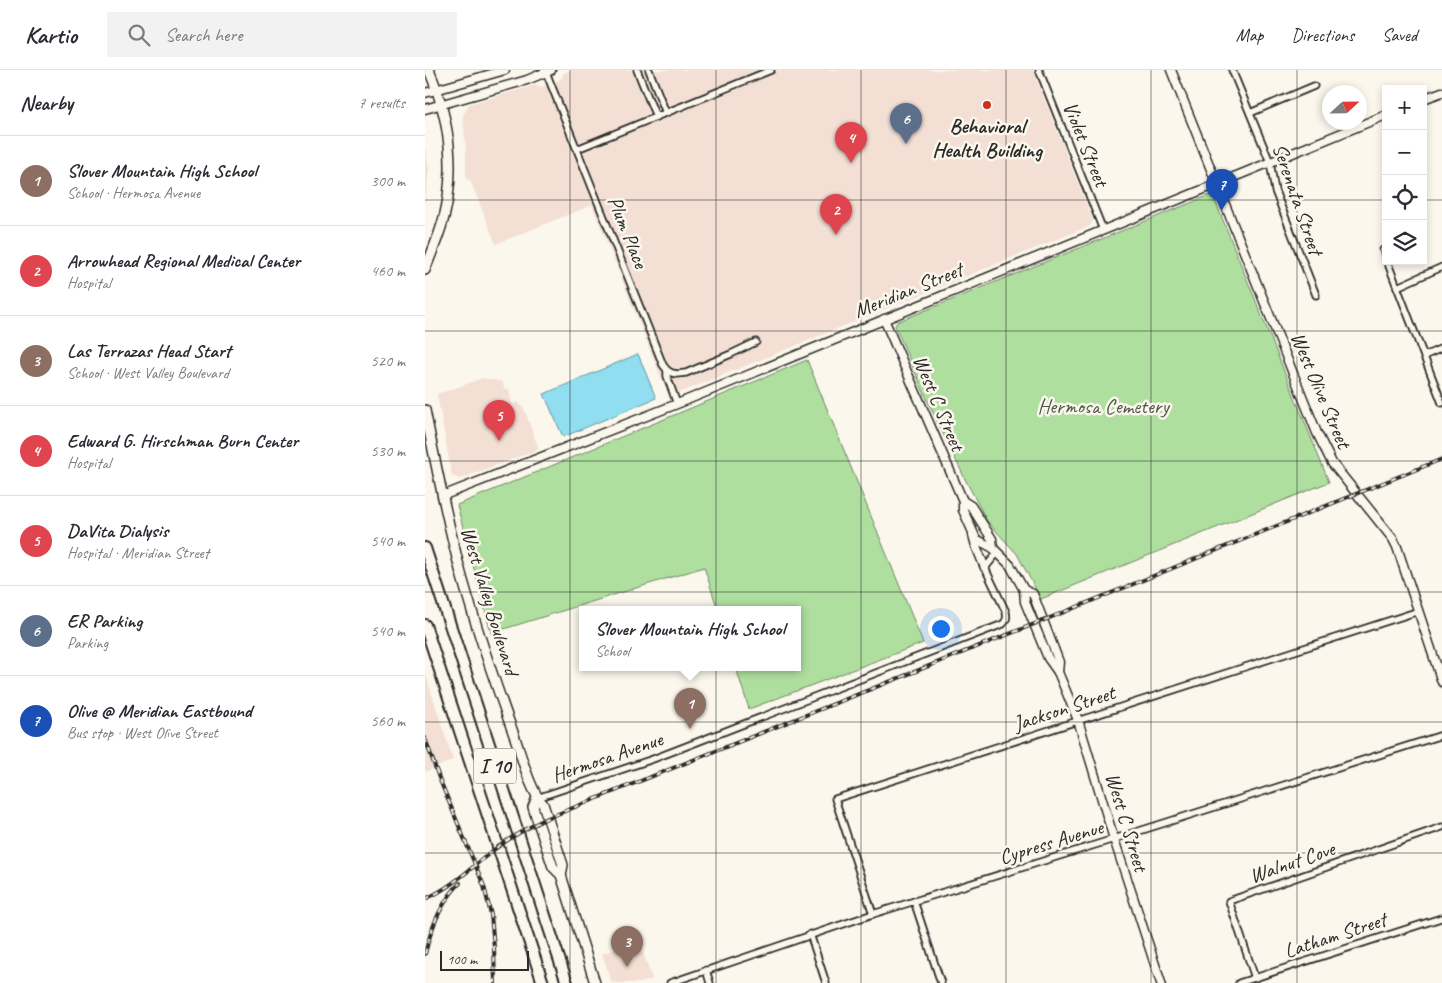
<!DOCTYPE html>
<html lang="en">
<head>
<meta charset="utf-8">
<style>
	body { margin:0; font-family:Caveat,sans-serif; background:#f2f2f3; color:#2b2b33 }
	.controls { position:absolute; right:15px; top:15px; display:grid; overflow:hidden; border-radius:0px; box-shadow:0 2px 8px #0003 }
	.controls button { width:45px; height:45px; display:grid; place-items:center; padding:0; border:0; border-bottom:1px solid #e1e1e2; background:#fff; color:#2b2b33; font:25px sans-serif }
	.compass { position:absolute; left:897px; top:15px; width:45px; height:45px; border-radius:50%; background:#fff; box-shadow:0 2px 8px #0003; rotate:68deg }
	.scale { position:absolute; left:15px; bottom:12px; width:89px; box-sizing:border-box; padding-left:5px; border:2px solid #2b2b2b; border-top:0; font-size:14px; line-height:18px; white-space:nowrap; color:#2b2b2b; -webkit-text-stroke:4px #fbf7ec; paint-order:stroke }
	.you { position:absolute; left:515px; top:558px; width:18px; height:18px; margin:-12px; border:4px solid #fff; border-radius:50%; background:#1a73e8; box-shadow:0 0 0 8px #1a73e833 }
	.badge { display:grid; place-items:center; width:32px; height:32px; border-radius:50%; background:#c8321e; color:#fff; font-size:16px; font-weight:700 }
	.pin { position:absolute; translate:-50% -41px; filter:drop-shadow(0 1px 2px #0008) }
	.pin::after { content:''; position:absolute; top:26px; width:18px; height:15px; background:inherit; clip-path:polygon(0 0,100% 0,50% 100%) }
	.popup { position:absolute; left:154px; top:536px; width:222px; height:65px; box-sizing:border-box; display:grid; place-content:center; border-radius:0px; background:#fff; filter:drop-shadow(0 1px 4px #0005); font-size:16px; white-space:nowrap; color:#7c7c81 }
	.popup b { font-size:19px; color:#2b2b33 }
	.popup::after { content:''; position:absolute; left:50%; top:100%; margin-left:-10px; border:10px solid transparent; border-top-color:#fff }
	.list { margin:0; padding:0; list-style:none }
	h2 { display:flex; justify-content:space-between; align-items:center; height:65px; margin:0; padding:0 20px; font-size:21px }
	h2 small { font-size:16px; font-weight:400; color:#7c7c81 }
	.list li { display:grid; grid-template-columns:32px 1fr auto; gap:15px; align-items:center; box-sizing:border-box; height:90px; padding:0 20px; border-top:1px solid #e1e1e2 }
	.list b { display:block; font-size:19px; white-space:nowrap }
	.list p { margin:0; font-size:16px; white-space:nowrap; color:#7c7c81 }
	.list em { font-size:16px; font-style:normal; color:#7c7c81 }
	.icon { flex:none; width:28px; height:28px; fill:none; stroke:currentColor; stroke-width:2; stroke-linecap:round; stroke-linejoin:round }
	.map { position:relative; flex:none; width:1017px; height:913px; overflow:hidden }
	header { display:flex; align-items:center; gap:30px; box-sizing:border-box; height:70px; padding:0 25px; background:#fff; border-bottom:1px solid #e1e1e2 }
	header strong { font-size:24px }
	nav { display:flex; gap:28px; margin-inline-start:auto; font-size:18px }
	.search { width:350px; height:45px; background:#f2f2f3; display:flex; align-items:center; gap:12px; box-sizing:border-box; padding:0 18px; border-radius:0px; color:#7c7c81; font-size:19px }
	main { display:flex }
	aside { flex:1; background:#fff }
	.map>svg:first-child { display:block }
	.built { fill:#f3dfd4 }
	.green { fill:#afdf9f; stroke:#6d8565 }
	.water { fill:#90deef; stroke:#6896a1 }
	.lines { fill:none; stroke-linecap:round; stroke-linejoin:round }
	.street-casing { stroke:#2b2b2b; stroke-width:9 }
	.secondary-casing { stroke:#2b2b2b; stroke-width:11 }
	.primary-casing { stroke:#2b2b2b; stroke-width:12 }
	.highway-casing { stroke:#2b2b2b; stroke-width:14 }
	.street { stroke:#fbf7ec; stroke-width:5.5 }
	.secondary { stroke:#fbf7ec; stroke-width:8 }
	.primary { stroke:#fbf7ec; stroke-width:9 }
	.highway { stroke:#fbf7ec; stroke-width:10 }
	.rail-casing { stroke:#2b2b2b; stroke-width:4 }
	.rail { stroke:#fbf7ec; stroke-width:2; stroke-dasharray:5.5; stroke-linecap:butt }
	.grid { fill:none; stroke:#2b2b2b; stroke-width:1; stroke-opacity:0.55 }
	.poi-dot { fill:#c8321e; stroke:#fbf7ec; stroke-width:2 }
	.labels { text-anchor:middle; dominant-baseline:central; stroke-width:5; stroke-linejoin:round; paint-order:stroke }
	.shield { fill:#fbf7ec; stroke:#696865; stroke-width:1 }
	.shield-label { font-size:20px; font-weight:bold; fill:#2b2b2b }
	.poi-label { font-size:21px; font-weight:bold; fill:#2b2b2b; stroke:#fbf7ec }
	.street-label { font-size:21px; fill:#2b2b2b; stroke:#fbf7ec }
	.park-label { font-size:21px; fill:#4c5848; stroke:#fbf7ec }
</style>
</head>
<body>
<header>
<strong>Kartio</strong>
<div class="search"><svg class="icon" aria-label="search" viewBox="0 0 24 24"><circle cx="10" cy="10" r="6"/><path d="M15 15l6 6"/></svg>Search here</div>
<nav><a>Map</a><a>Directions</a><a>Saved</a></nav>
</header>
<main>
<aside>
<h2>Nearby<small>7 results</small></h2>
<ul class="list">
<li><span class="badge" style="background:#8d6e63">1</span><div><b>Slover Mountain High School</b><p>School · Hermosa Avenue</p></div><em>300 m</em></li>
<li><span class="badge" style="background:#e0444e">2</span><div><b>Arrowhead Regional Medical Center</b><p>Hospital</p></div><em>460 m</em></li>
<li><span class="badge" style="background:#8d6e63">3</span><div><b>Las Terrazas Head Start</b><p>School · West Valley Boulevard</p></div><em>520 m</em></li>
<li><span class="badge" style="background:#e0444e">4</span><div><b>Edward G. Hirschman Burn Center</b><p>Hospital</p></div><em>530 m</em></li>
<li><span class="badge" style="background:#e0444e">5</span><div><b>DaVita Dialysis</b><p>Hospital · Meridian Street</p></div><em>540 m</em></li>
<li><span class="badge" style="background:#5c6f8a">6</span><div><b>ER Parking</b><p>Parking</p></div><em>540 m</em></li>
<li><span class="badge" style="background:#1a4fb4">7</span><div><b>Olive @ Meridian Eastbound</b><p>Bus stop · West Olive Street</p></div><em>560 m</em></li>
</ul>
</aside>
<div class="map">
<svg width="1017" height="913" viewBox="0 0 1017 913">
	<rect width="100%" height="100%" fill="#fbf7ec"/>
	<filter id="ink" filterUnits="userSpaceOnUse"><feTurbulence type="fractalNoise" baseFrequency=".02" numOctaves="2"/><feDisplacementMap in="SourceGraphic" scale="10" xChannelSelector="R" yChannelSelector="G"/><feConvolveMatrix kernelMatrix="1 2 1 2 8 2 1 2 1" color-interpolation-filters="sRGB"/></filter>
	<g filter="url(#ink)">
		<g class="built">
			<polygon points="146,0 608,0 668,151 665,156 244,327 167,135 71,174 45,110 41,109 41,81 38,46 44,34 111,15 117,17 135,10 139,3"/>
			<polygon points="0,77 4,99 0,135"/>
			<polygon points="58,308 78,312 79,319 84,319 87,334 93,332 99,339 114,379 35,409 27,406 12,324 22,321"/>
			<polygon points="0,602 28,690 0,702"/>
			<polygon points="214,870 227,909 216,913 187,913 177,884"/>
		</g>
		<g class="green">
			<polygon points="785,125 787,125 789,128 904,412 616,529 592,484 562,451 540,409 504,334 470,256 472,252"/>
			<polygon points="382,290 498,573 324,639 311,598 372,598 372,540 293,540 279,497 66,563 32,435"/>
		</g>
		<polygon class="water" points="213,284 231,328 138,367 119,324"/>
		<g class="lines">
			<g class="street-casing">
				<g id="street">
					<polyline points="212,0 231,47"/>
					<polyline points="224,0 241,43"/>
					<polyline points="614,0 678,160"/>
					<polyline points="807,0 845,92 850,121 891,225"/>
					<polyline points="121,2 238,295 242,300 242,306 252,334"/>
					<polyline points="825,43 889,16"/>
					<polyline points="152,79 346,0"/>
					<polyline points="958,180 961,188"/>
					<polyline points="962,191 1017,333"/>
					<polyline points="972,217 1017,197"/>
					<polyline points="999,286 1017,278"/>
					<polyline points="242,300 247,303 252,304 261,303 306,284 331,272"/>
					<path d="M 112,728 L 228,689 L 578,554 C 582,550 582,547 581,542 L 560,498 L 573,482"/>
					<polyline points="489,831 516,913"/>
					<polyline points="448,844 410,729 994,541"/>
					<polyline points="385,864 401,913"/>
					<polyline points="281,900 285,913"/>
					<polyline points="830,908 804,831 1017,757"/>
					<polyline points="245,913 448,844 689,769 1017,665"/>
					<polyline points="814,913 1016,848"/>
				</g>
			</g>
			<g class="secondary-casing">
				<g id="secondary">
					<polyline points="746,0 892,363 907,393 968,469 972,477 1017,612"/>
					<polyline points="0,23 80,0"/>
					<polyline points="998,29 1017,22"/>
					<polyline points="0,39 102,10 126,0"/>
					<polyline points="459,249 538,431 538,440 551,469 568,478 585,495 599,520 600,532 623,588 633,602 653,650 689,769 736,913"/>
					<polyline points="17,426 252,334 961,45"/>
					<polyline points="538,431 546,436 567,469 568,478"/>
					<polyline points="548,465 551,476 560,498"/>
					<polyline points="599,520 608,524 634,592 633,602"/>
				</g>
			</g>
			<g class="primary-casing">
				<g id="primary">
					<path d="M 0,200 C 9,177 20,152 23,127 C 29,84 21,40 4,0"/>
					<path d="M 0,340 C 11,396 22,452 37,507 C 52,560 70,613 89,665 C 96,684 105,721 118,734 L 138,795 L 136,805"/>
					<polyline points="112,728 108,737 128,797 136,805 170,913"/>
				</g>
			</g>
			<g class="highway-casing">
				<g id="highway">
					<polyline points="0,478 142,913"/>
					<polyline points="0,555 118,913"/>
				</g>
			</g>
			<use href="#street" class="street"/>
			<use href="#secondary" class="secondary"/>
			<use href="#primary" class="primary"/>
			<use href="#highway" class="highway"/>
			<g class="rail-casing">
				<g id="rail">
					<polyline points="0,668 14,708 59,816 66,845 69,877 70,913"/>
					<path d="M 0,829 C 27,817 47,797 70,779 C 86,767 102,758 120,749 L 627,547 L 1017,389"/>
					<path d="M 0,884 C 6,858 16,832 35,813"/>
				</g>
			</g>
			<use href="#rail" class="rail"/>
		</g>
	</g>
	<path class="grid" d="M 145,0 L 145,913M 291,0 L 291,913M 436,0 L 436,913M 581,0 L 581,913M 726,0 L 726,913M 872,0 L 872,913M 0,130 L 961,130M 998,130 L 1017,130M 0,261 L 1017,261M 0,391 L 1017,391M 0,522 L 1017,522M 0,652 L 1017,652M 0,783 L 1017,783"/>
	<circle class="poi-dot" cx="562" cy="35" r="5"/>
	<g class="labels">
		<rect class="shield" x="49" y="678.5" width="42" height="35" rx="4"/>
		<g class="shield-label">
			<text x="70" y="696">I 10</text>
		</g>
		<g class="poi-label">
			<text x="562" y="56">Behavioral<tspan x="562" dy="24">Health Building</tspan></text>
		</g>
		<g class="street-label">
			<text transform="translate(661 74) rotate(68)">Violet Street</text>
			<text transform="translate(873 129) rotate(71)">Serenata Street</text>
			<text transform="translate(203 162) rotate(68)">Plum Place</text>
			<text transform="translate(483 220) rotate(-22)">Meridian Street</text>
			<text transform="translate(896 320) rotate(67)">West Olive Street</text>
			<text transform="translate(514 333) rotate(67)">West C Street</text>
			<text transform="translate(65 531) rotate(73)">West Valley Boulevard</text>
			<text transform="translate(639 638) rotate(-18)">Jackson Street</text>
			<text transform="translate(182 687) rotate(-19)">Hermosa Avenue</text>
			<text transform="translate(702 752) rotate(73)">West C Street</text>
			<text transform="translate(626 772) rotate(-17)">Cypress Avenue</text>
			<text transform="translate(867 792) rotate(-19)">Walnut Cove</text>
			<text transform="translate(910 865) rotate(-18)">Latham Street</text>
		</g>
		<g class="park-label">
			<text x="678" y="336">Hermosa Cemetery</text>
		</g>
	</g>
</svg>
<div class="controls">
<button>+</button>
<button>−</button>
<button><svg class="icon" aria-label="locate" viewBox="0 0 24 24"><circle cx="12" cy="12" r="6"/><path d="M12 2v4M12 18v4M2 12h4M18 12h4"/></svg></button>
<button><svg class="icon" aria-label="layers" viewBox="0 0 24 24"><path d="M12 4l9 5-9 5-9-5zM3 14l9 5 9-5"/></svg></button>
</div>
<svg class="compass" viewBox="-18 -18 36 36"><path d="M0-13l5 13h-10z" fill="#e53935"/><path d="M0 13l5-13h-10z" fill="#7c7c81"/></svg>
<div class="scale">100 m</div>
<div class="you"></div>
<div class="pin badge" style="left:265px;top:659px;background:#8d6e63">1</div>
<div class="popup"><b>Slover Mountain High School</b>School</div>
<div class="pin badge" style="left:411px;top:165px;background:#e0444e">2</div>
<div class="pin badge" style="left:202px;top:897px;background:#8d6e63">3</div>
<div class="pin badge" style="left:426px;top:93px;background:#e0444e">4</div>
<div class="pin badge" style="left:74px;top:371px;background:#e0444e">5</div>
<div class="pin badge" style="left:481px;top:74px;background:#5c6f8a">6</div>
<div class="pin badge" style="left:797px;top:140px;background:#1a4fb4">7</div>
</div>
</main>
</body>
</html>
